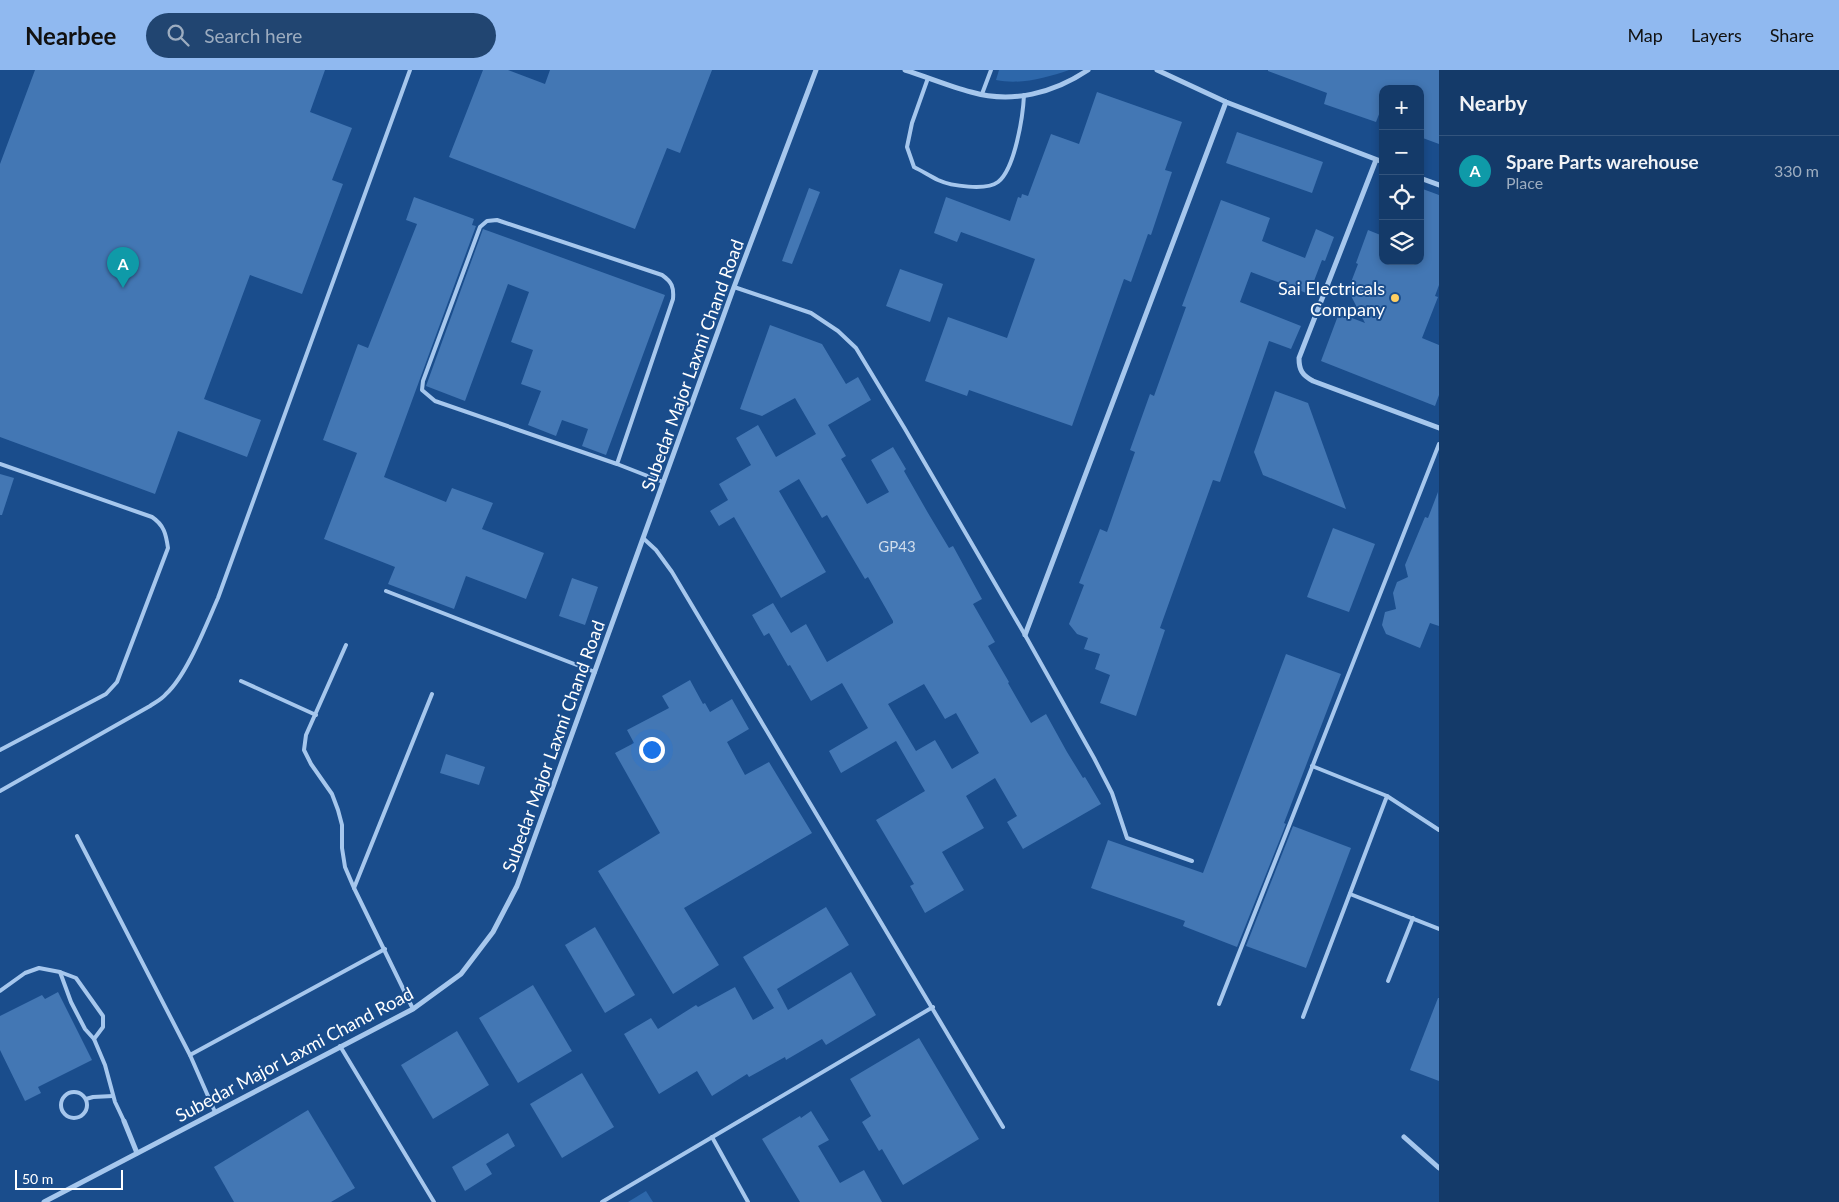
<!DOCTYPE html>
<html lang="en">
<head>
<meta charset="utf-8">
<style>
	body { margin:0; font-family:Lato,sans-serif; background:#214571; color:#f1f3f6 }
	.controls { position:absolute; right:15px; top:15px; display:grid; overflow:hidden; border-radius:10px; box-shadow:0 2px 8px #0003 }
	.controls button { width:45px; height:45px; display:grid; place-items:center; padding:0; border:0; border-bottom:1px solid #33547d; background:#143a69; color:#f1f3f6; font:25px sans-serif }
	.scale { position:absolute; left:15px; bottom:12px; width:108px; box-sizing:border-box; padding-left:5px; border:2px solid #fff; border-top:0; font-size:14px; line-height:18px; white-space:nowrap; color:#fff; -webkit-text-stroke:4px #1a4d8c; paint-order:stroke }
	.you { position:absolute; left:651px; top:679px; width:18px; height:18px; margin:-12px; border:4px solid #fff; border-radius:50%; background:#1a73e8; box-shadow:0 0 0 8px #1a73e833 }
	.badge { display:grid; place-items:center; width:32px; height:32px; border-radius:50%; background:#90b9f0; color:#fff; font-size:16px; font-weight:700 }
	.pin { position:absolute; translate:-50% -41px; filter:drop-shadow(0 1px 2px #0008) }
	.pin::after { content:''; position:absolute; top:26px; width:18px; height:15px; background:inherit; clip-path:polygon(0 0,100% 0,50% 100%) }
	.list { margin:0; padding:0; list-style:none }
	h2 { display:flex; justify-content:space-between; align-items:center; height:65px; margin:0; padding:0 20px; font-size:21px }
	h2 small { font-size:16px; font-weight:400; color:#9dadc0 }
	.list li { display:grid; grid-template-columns:32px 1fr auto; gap:15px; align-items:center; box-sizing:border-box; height:70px; padding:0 20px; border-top:1px solid #33547d }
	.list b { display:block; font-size:19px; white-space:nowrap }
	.list p { margin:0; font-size:16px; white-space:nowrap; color:#9dadc0 }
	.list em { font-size:16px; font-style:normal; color:#9dadc0 }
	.icon { flex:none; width:28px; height:28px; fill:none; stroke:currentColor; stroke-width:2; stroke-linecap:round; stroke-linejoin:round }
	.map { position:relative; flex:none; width:1439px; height:1132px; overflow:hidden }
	header { display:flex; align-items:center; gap:30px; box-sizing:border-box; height:70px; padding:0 25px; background:#90b9f0; color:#111 }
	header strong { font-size:24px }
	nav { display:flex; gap:28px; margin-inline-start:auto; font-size:18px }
	.search { width:350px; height:45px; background:#214571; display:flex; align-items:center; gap:12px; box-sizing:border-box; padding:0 18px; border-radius:28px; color:#9dadc0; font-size:19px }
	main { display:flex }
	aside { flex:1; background:#143a69 }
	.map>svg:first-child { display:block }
	.green { fill:#2d67aa }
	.building { fill:#4377b4; fill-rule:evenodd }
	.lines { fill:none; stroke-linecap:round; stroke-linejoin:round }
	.lane { stroke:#a6c7ed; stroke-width:4 }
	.street { stroke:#a6c7ed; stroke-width:5 }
	.poi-dot { fill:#ffcf62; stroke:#1a4d8c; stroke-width:2 }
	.labels { text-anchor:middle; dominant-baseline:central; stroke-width:4; stroke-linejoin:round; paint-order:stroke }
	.number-label { font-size:15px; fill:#d0ddec }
	.poi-label { font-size:18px; fill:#fff; stroke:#1a4d8c; text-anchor:end }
	.street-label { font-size:18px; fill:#fff; stroke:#1a4d8c }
</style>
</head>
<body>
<header>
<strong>Nearbee</strong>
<div class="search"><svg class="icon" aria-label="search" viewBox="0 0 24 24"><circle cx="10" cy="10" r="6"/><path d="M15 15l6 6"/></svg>Search here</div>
<nav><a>Map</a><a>Layers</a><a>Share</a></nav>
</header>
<main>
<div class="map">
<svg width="1439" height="1132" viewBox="0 0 1439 1132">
	<rect width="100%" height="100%" fill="#1a4d8c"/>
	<g class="green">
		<path d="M 999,0 L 1069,0 C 1046,8 1020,15 996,10 Z"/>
		<polygon points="646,1121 653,1132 628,1132"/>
	</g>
	<g class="building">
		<polygon points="35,0 325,0 310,42 352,58 332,110 343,114 302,224 250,205 204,329 261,350 247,387 178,361 155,424 0,367 0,94"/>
		<polygon points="483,0 508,0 545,14 550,0 712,0 680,83 667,78 635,159 449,87"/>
		<polygon points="1268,0 1439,0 1439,74 1420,67 1420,19 1383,19 1383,34 1376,52 1324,34 1327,23 1268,1"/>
		<polygon points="1097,22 1182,52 1165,100 1172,102 1151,165 1148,164 1131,212 1124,209 1072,356 969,320 967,326 925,311 948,247 1007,268 1035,189 961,162 957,172 934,163 946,127 1010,151 1018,127 1021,128 1022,124 1028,126 1051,64 1079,74"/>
		<polygon points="1237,62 1323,92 1312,123 1226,93"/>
		<polygon points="809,118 820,122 792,194 782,191"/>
		<polygon points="1420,118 1439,125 1439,215 1435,226 1438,227 1422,268 1439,275 1439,325 1435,336 1321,291 1339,243 1365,253 1348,220 1358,194 1356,193 1368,160 1383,166 1383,191 1420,191"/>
		<polygon points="414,127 474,149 472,155 476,156 384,407 446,432 452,418 493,433 482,459 544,483 526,529 466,506 454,539 388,514 395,497 324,469 357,383 323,370 358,274 368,278 417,154 406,150"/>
		<polygon points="1221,130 1270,148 1262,171 1305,188 1316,159 1334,167 1325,191 1322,190 1309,224 1251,202 1240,232 1301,256 1291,279 1269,271 1220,412 1213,410 1160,558 1165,560 1136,646 1100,633 1110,605 1095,599 1100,584 1084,579 1088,568 1077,564 1069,554 1084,515 1079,513 1100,459 1107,462 1135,382 1130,380 1150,324 1154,326 1186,237 1182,236"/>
		<polygon points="483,159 665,225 606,385 582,376 588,359 562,350 556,366 528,355 541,321 521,314 533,280 511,272 529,222 508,214 465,331 426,316"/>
		<polygon points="900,199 943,214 930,252 886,236"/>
		<path d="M 770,255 L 822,274 L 846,314 L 858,307 L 871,330 L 828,355 L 846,386 L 841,389 L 867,434 L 889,422 L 871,390 L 893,377 L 906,399 L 904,401 L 928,443 L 949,478 L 953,476 L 982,529 L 973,534 L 995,572 L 988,576 L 1009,612 L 1008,613 L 1031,653 L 1046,644 L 1067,682 L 1083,708 L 1085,707 L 1101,734 L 1023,779 L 1007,752 L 1017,746 L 995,708 L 966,726 L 984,758 L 942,782 L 964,820 L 925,843 L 910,816 L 914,814 L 876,750 L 925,721 L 896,671 L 841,703 L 829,681 L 868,658 L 842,613 L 811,631 L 790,595 L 788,596 L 769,563 L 764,566 L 752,545 L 773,533 L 791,563 L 806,554 L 827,592 L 893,553 L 893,551 L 868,507 L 865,509 L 827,445 L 822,448 L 799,409 L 779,421 L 826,502 L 781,528 L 734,447 L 719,456 L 710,441 L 728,430 L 719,414 L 751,395 L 736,368 L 758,355 L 776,387 L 816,364 L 795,328 L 762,346 L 740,339 ZM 924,614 L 945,649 L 956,643 L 979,683 L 952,699 L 935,670 L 916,681 L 888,634 Z"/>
		<polygon points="1275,321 1308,333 1346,439 1263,405 1254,382"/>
		<polygon points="0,404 14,408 2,445 0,445"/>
		<polygon points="1438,422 1439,556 1430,553 1420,578 1386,564 1382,555 1385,542 1396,539 1393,523 1397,512 1408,507 1405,495 1425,447 1428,448"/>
		<polygon points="1333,458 1375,474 1349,542 1307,527"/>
		<polygon points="572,508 598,517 585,555 559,546"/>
		<polygon points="1286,584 1341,604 1284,753 1286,754 1237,877 1183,856 1185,851 1091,818 1108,770 1203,803"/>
		<polygon points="690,610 703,634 705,633 710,642 732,629 749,659 727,672 745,705 769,692 812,763 684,838 719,895 673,924 598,801 660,763 615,683 634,673 627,660 669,638 662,626"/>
		<polygon points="446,684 485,697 479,715 440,703"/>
		<polygon points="1293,756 1351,778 1306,898 1246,876"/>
		<polygon points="826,837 849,875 777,919 788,940 851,902 876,945 826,975 822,969 786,990 785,987 749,1007 747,1004 712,1026 697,1001 659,1024 624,964 651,948 658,959 696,935 698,937 735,917 753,950 774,938 743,887"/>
		<polygon points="595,857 635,925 605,943 565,875"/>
		<polygon points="533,915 572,981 518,1013 479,948"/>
		<polygon points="58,922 92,990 38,1017 41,1023 25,1031 0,980 0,946 42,925 45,929"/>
		<polygon points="1438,928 1439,928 1439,1011 1410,1000"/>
		<polygon points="457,961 489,1015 433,1049 401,995"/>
		<polygon points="919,968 979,1069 903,1115 882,1079 879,1081 862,1052 871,1046 850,1009"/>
		<polygon points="582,1003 614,1057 562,1088 530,1034"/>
		<polygon points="308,1040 355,1118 331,1132 234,1132 214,1097"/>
		<polygon points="811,1041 829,1070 818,1076 840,1113 864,1100 882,1132 800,1132 762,1069 800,1046 801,1048"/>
		<polygon points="508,1063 515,1076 486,1094 492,1104 465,1121 452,1097"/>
	</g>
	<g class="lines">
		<g class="lane">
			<path d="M 928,8 L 912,53 L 907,77 L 914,97 C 922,101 930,106 938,110 C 951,116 986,121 998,112 C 1015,99 1023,46 1024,25"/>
			<polyline points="982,24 991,0"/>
			<polyline points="734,217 811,243 838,261 856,278 905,359 1025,565 1094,688 1112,723 1127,768 1192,791"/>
			<path d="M 0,394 L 152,447 C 164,455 166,464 168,478 L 117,612 L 106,624 L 0,680"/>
			<path d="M 617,394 L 435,331 L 422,320 L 423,311 L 480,157 L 487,151 L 497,150 L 662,205 C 672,212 674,217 673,229 L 617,394 L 663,412"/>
			<polyline points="643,468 656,480 672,502 1003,1057"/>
			<polyline points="386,521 595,602"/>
			<polyline points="346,575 306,665 304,680 311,694 332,724 338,740 342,755 342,778 345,797 354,818 413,939"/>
			<polyline points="241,611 316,645"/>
			<path d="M 0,721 L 150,636 C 156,632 162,629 166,624 C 187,605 206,555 218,528 L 410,0"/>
			<polyline points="1387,726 1439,760"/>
			<polyline points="77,766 190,985 215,1042"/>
			<polyline points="354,818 432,624"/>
			<polyline points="1350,824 1439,859"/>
			<polyline points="60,902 71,932 85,959 94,969 105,995 115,1032 124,1051"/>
			<polyline points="1388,911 1413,848"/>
			<polyline points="0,921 25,903 39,898 60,902 76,908 103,946 103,957 94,969"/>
			<polyline points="1219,934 1439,374"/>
			<polyline points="1303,947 1387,726 1312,696"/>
			<polyline points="340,976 434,1132"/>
			<polyline points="190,985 385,879"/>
			<circle cx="74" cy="1035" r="13"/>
			<polyline points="86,1029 93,1027 113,1026"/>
			<polyline points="712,1067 748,1132"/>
			<polyline points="602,1132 933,937"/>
		</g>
		<g class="street">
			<path d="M 905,0 C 927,7 949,16 971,22 C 1012,34 1054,23 1088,0"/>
			<polyline points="1157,0 1226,32 1383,92"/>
			<path d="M 1376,90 L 1299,288 C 1299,300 1302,305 1313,311 L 1439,358"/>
			<polyline points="1420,108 1439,115"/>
			<polyline points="1025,565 1226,32"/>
			<polyline points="124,1051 137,1083"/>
			<polyline points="1404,1067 1439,1098"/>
			<polyline points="44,1132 413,939 461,904 493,862 517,816 734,217 816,0"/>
		</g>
	</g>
	<circle class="poi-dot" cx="1395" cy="228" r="5"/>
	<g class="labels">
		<g class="number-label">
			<text x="897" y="476">GP43</text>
		</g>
		<g class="poi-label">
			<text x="1385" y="218">Sai Electricals<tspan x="1385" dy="21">Company</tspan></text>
		</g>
		<g class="street-label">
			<text transform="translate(692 295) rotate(-70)">Subedar Major Laxmi Chand Road</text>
			<text transform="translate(553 676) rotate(-70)">Subedar Major Laxmi Chand Road</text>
			<text transform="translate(294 984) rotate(-28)">Subedar Major Laxmi Chand Road</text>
		</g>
	</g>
</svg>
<div class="controls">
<button>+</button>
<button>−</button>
<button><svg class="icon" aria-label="locate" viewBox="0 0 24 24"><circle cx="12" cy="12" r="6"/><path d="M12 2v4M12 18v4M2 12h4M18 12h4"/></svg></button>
<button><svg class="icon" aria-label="layers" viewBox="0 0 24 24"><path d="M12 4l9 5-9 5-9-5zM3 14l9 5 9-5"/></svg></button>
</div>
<div class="scale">50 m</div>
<div class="you"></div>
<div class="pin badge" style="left:123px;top:218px;background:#0f9aa8">A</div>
</div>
<aside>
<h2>Nearby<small></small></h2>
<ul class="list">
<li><span class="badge" style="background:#0f9aa8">A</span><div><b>Spare Parts warehouse</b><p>Place</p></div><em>330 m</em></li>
</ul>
</aside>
</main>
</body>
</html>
